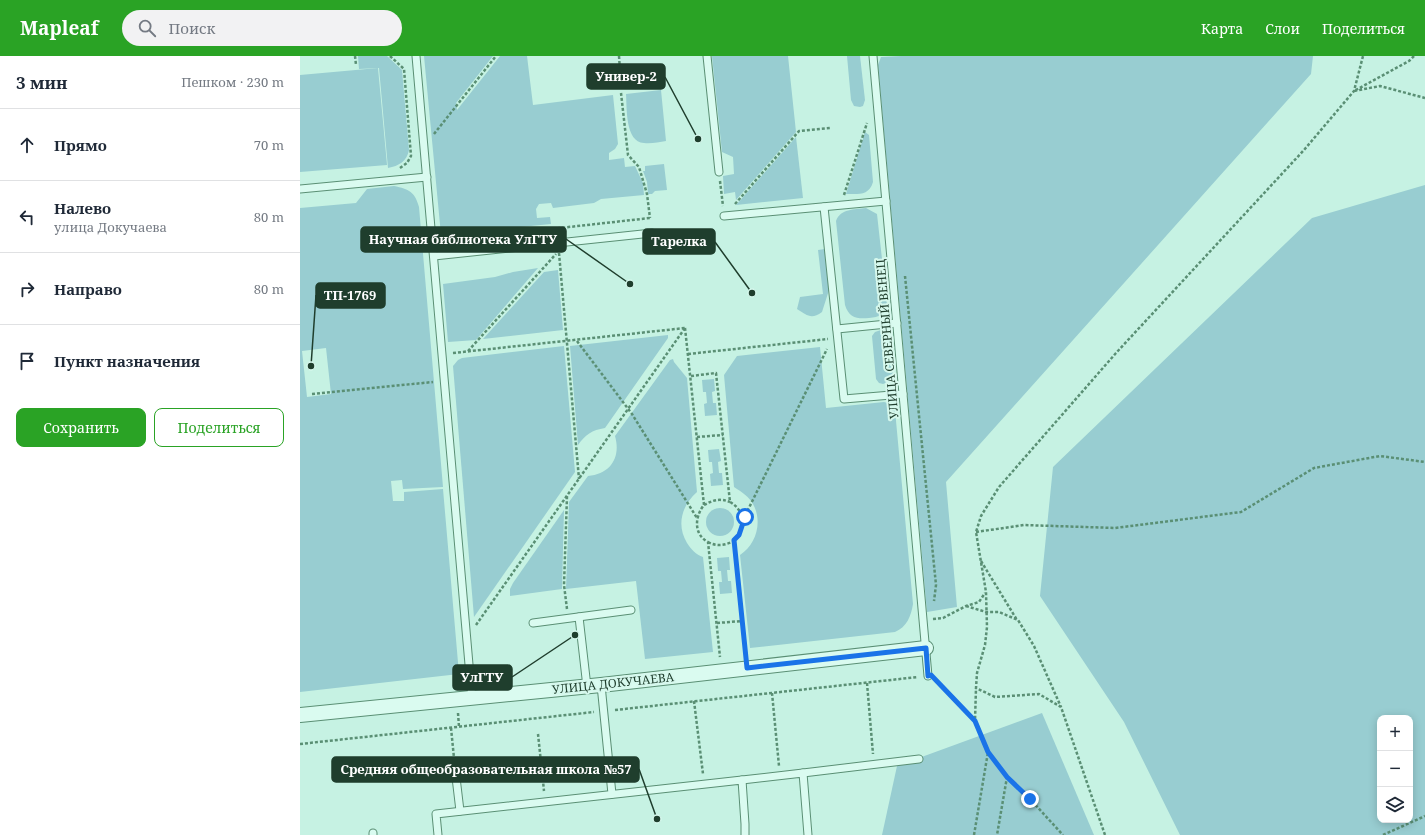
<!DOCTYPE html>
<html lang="ru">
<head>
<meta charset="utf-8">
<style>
	body { margin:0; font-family:"Noto Serif",serif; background:#f2f2f3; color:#1f2937 }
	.controls { position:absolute; right:12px; bottom:12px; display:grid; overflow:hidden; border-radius:8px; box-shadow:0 2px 10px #0003 }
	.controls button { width:36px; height:36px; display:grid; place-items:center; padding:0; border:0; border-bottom:1px solid #e0e1e3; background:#fff; color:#1f2937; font:20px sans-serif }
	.stop { position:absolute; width:12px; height:12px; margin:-9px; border:3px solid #1a73e8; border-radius:50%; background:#fff }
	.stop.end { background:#1a73e8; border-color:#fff; box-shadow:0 1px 4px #0008 }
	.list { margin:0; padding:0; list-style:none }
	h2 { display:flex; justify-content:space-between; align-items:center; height:52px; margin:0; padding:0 16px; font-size:17px }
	h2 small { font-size:13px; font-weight:400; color:#747a83 }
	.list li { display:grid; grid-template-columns:26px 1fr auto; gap:12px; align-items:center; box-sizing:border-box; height:72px; padding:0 16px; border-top:1px solid #e0e1e3 }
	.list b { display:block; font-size:15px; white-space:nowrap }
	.list p { margin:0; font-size:13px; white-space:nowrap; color:#747a83 }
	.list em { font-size:13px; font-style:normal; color:#747a83 }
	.actions { display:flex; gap:8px; padding:12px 16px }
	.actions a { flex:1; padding:9px 0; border:1px solid #2aa325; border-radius:8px; text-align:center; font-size:14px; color:#2aa325 }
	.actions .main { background:#2aa325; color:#fff }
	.icon { flex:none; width:22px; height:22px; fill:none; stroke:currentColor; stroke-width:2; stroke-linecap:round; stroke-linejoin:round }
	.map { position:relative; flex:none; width:1125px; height:779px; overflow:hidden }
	header { display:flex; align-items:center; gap:24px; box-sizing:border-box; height:56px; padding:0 20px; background:#2aa325; color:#fff }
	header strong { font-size:19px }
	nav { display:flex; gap:22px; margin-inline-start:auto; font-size:14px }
	.search { width:280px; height:36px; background:#f2f2f3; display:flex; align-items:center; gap:10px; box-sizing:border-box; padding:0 14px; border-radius:22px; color:#747a83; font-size:15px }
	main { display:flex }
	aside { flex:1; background:#fff }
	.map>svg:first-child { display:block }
	.green { fill:#98cdd1; fill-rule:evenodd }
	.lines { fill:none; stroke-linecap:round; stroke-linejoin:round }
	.lane-casing { stroke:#5a8f74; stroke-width:9 }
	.street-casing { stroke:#5a8f74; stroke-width:16 }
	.path { stroke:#5a8f74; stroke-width:2.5; stroke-dasharray:3 2; stroke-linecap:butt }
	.lane { stroke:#dafbf0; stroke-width:7 }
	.street { stroke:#dafbf0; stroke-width:14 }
	.route { stroke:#1a73e8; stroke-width:5 }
	.labels { text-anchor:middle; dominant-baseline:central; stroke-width:4; stroke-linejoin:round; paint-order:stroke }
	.street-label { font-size:12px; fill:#1f3e2d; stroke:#d6f8ed }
	.leader { fill:none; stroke:#1f3e2d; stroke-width:1.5 }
	.callout-dot { fill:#1f3e2d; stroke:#d6f8ed; stroke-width:1.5 }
	.callout { fill:#1f3e2d; stroke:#1f3e2d; stroke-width:1.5 }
	.callout-label { font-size:13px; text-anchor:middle; font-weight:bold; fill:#fff }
</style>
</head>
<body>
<header>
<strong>Mapleaf</strong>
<div class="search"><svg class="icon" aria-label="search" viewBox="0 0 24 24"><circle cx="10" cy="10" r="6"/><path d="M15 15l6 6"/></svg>Поиск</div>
<nav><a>Карта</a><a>Слои</a><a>Поделиться</a></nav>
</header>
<main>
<aside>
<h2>3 мин<small>Пешком · 230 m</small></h2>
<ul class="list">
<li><svg class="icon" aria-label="ahead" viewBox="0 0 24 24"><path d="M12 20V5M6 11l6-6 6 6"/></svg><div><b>Прямо</b></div><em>70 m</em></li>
<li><svg class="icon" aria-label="left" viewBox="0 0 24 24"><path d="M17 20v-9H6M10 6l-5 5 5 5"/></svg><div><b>Налево</b><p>улица Докучаева</p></div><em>80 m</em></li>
<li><svg class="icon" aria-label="right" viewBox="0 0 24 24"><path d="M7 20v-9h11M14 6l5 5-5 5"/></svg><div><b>Направо</b></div><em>80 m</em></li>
<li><svg class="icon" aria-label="arrive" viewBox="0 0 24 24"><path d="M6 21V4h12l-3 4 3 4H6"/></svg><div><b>Пункт назначения</b></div></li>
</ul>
<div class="actions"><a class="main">Сохранить</a><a>Поделиться</a></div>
</aside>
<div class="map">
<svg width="1125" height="779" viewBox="0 0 1125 779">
	<rect width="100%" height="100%" fill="#c6f2e3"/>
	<g class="green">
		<path d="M 58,0 L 87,0 L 102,14 L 109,94 C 107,105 99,110 88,112 L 79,12 L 59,13 Z"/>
		<polygon points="124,0 193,0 156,47 157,54 200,0 227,0 233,49 313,39 318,88 315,93 309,97 309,104 324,102 325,111 335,110 343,127 344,139 301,143 294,147 253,152 251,147 239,148 236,153 237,162 250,161 251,168 141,179"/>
		<polygon points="412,0 488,0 496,76 436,144 435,136 424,138 423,120 434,118 433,101 422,96"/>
		<polygon points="547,0 560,0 565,44 563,50 560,51 554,50 551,44"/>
		<polygon points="601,0 1013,0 1011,18 646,426 657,551 627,556 578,9 581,1"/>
		<polygon points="78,12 87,109 0,116 0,19"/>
		<path d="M 361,34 L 366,85 C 359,86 351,88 344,87 C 325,86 327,52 326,38 Z"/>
		<path d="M 565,76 L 569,79 L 573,126 C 569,140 558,138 546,138 Z"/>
		<polygon points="496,81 503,142 436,149"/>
		<polygon points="364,108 367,134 355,135 352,138 348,138 347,126 343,115 345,115 345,110"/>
		<path d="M 1125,129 L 1125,779 L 880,779 L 824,666 L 740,540 L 753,411 L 1012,162 ZM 1080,662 L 1110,662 L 1110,764 L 1080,764 Z"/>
		<path d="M 94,130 C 109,133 115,136 119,151 L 143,431 L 103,433 L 102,424 L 91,425 L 93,445 L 104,445 L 104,436 L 143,433 L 159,618 L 0,636 L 0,152 L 56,147 L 67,133 ZM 26,292 L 31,338 L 7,341 L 2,295 Z"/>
		<path d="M 566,152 L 577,158 L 587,248 C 585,259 579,261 569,262 C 557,263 549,262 545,249 L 536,165 C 541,152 554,154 566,152 Z"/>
		<path d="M 525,193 L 530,231 L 522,256 C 511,264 507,259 497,253 L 500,241 L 523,238 L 518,194 Z"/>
		<polygon points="238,212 176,284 148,286 143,228 195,221 213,216"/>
		<polygon points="258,214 263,274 183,283 244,216"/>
		<polygon points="581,274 586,277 589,281 593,318 590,325 583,328 579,327 576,323 572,280 575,276"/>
		<path d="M 368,279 L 368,282 L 305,372 C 292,374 285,379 278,389 L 270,290 Z"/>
		<polygon points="264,290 275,416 174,561 153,310 158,304 162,302"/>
		<path d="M 520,291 L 526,352 L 584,346 L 591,348 L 595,354 L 613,548 C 611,560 607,571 595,576 L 450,592 L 440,499 C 456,489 463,466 453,448 C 449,441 442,436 434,431 L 424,319 L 437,300 Z"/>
		<path d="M 373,303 L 374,306 L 387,322 L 397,436 C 382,449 376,469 387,487 C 391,493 396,499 403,501 L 413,596 L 345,603 L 336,525 L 266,533 L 269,446 L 288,420 C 311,418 321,401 315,380 L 370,304 Z"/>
		<polygon points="414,323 415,335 412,336 413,347 416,347 417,359 405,360 404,348 407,347 406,336 403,336 402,324"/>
		<polygon points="419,393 421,405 418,406 419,417 422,417 423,429 411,430 410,418 413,417 412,406 409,406 408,394"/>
		<circle cx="420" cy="466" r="14"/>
		<polygon points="264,454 262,533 210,540 210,533 213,527"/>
		<polygon points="429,501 430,514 427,514 428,525 431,525 432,537 420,538 419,526 422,526 421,515 418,515 417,502"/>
		<polygon points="742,657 794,779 582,779 597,710"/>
	</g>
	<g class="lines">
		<g class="lane-casing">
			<g id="lane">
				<polyline points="116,0 172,643"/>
				<polyline points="407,0 419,116"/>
				<polyline points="573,0 628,620"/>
				<polyline points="0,133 127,121"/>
				<polyline points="524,151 544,343 603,338"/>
				<polyline points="424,160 586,145"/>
				<polyline points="134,200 352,177"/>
				<polyline points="537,273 597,267"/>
				<polyline points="279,561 287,631"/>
				<polyline points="233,567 331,554"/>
				<polyline points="301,629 312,738"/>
				<polyline points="155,713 160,755"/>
				<polyline points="503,717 619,703"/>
				<polyline points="442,724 503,717 508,779"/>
				<polyline points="73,777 73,779"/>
				<polyline points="138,779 136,758 442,724 445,768 445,779"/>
			</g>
		</g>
		<g class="street-casing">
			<polyline id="street" points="0,659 301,629 626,592"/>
		</g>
		<g class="path">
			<polyline points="55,0 56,9"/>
			<polyline points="90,0 104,13"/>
			<polyline points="319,0 321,29"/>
			<polyline points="1114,0 1109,5 1054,35 1080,30 1125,42"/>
			<polyline points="321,37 328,99 339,111 347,138 350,162"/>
			<polyline points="134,78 196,0"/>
			<polyline points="100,112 107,107 111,100 104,13"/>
			<polyline points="420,125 423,150"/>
			<polyline points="544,139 567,67"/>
			<polyline points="435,148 499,75 530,72"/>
			<polyline points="143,185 350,162"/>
			<polyline points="259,197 279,423"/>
			<polyline points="605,220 636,529 634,545"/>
			<path d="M 385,272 L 404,449 C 395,460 393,478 408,486 L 420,601"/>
			<polyline points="277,285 332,358 397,462"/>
			<polyline points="168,295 256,198"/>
			<polyline points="153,297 385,272"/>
			<polyline points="388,298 528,283"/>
			<path d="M 391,320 L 416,317 L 430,446 C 446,455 445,472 434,484 L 446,598"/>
			<polyline points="12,338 133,326"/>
			<polyline points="397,381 423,379"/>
			<path d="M 404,449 C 413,444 420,442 430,446"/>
			<polyline points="443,464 527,293"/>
			<polyline points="676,476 724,469 815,472 941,456 1014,412 1080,400 1125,406"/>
			<path d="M 408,486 C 417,491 426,489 434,485"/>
			<polyline points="681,505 717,564"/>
			<polyline points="666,550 686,556 699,556 718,564 734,590 761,651"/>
			<polyline points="267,553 264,529 267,440"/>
			<polyline points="633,563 643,562 666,550 679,546 685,537"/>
			<polyline points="417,567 443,565"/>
			<polyline points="176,569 385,272"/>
			<polyline points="636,625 675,665"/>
			<polyline points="567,627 573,698"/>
			<polyline points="472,637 479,710"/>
			<polyline points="394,645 403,718"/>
			<polyline points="315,654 618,621"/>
			<polyline points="158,657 159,671"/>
			<polyline points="151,672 154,702"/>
			<polyline points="238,678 244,735"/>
			<polyline points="0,688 294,656"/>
			<polyline points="688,697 707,721 697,779"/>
			<polyline points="707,721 730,743 763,779"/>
			<polyline points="674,779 688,696 675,665 676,632"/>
			<polyline points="805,779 761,651 739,638 695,641 676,632 677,617 685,589 687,571 686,536 676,476 681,460 699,431 816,297 1004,94 1054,35 1063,0"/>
			<polyline points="1083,779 1125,760"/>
		</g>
		<use href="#lane" class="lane"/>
		<use href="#street" class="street"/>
	</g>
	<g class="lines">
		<polyline class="route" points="445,461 439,479 434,484 447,612 626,592 628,620 631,619 675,665 688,696 707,721 730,743"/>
	</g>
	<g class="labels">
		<g class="street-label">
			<text transform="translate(587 283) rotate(-95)">УЛИЦА СЕВЕРНЫЙ ВЕНЕЦ</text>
			<text transform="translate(313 627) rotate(-6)">УЛИЦА ДОКУЧАЕВА</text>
		</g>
	</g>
	<path class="leader" d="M398 83L365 21M330 228L266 183M452 237L415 186M11 310L16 239M275 579L212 621M357 763L339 713"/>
	<g class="callout-dot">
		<circle cx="398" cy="83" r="4"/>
		<circle cx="330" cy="228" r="4"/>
		<circle cx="452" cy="237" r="4"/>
		<circle cx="11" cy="310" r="4"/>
		<circle cx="275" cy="579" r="4"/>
		<circle cx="357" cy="763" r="4"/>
	</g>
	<g class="callout">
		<rect x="287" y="8" width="78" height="25" rx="4"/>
		<rect x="61" y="171" width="205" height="25" rx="4"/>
		<rect x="343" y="173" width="72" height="25" rx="4"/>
		<rect x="16" y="227" width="69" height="25" rx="4"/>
		<rect x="153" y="609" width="59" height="25" rx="4"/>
		<rect x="32" y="701" width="307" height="25" rx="4"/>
	</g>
	<g class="callout-label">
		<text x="326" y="25">Универ-2</text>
		<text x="163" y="188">Научная библиотека УлГТУ</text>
		<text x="379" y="190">Тарелка</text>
		<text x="50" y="244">ТП-1769</text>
		<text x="182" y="626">УлГТУ</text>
		<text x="186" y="718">Средняя общеобразовательная школа №57</text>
	</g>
</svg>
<div class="controls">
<button>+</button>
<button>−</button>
<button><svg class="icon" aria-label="layers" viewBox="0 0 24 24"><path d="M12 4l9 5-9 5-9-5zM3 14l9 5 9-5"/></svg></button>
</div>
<div class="stop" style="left:445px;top:461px"></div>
<div class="stop end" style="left:730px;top:743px"></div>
</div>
</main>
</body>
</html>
